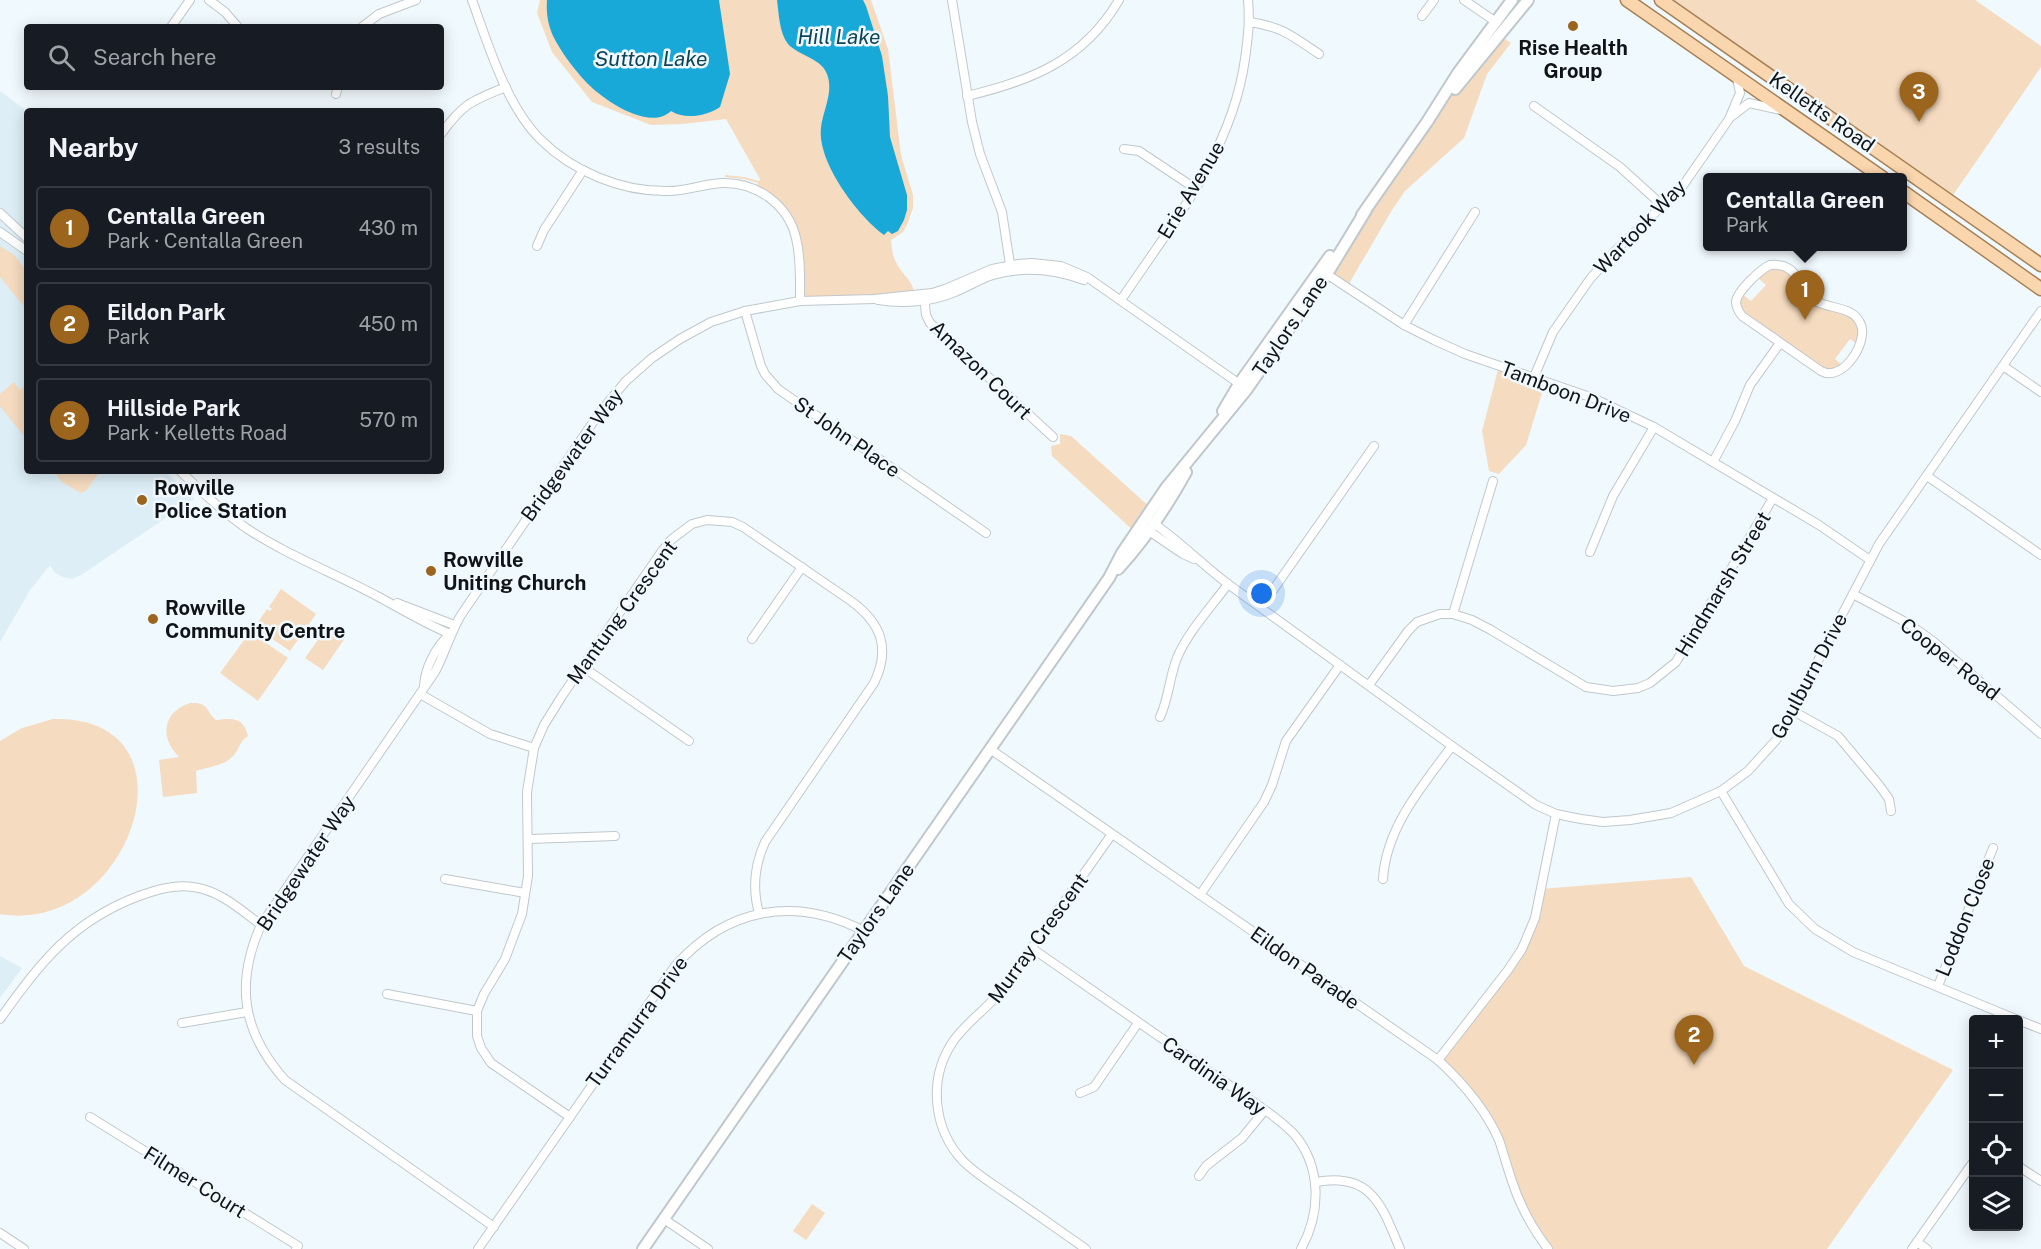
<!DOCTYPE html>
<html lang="en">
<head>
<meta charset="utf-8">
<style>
	body { margin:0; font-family:"Public Sans",sans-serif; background:#242831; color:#f1f3f6 }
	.controls { position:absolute; right:18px; bottom:18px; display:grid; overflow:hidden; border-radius:6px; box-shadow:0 3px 15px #0003 }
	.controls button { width:54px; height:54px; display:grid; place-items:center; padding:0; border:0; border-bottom:2px solid #363941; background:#171b24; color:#f1f3f6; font:30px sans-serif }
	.you { position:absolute; left:1262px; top:594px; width:21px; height:21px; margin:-15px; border:4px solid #fff; border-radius:50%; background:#1a73e8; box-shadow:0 0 0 9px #1a73e833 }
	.badge { display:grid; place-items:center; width:39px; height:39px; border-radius:50%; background:#9b651e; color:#fff; font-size:20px; font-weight:700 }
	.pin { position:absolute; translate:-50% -50px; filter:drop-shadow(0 2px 3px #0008) }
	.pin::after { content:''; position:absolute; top:32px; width:21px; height:18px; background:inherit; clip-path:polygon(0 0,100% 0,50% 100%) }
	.popup { position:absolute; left:1703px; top:173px; width:204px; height:78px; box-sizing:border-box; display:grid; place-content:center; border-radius:6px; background:#171b24; filter:drop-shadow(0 2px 4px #0005); font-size:20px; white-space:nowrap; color:#9ea1a6 }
	.popup b { font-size:22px; color:#f1f3f6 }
	.popup::after { content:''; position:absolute; left:50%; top:100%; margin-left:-12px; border:12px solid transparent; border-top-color:#171b24 }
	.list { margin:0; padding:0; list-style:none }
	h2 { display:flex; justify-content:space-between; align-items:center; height:78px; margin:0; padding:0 24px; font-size:26px }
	h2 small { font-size:20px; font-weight:400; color:#9ea1a6 }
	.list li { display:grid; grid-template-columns:39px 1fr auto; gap:18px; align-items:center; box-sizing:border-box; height:84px; margin:0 12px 12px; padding:0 12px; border:2px solid #363941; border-radius:6px }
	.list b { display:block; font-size:22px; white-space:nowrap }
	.list p { margin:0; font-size:20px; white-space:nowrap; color:#9ea1a6 }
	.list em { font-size:20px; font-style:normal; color:#9ea1a6 }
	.icon { flex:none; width:33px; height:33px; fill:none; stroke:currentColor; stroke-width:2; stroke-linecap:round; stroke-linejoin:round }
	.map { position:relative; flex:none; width:2041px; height:1249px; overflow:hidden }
	.search { position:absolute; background:#171b24; box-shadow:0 3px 15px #0003; left:24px; top:24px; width:420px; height:66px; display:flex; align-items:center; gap:15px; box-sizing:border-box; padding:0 21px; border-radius:6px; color:#9ea1a6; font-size:22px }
	.panel { position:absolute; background:#171b24; box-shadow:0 3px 15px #0003; left:24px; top:108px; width:420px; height:366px; border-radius:6px }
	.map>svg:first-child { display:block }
	.built { fill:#ddeef6 }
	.green { fill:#f5dbbf }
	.water { fill:#19a9d9 }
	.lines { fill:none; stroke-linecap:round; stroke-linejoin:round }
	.street-casing { stroke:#c0c8cc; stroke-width:10 }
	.secondary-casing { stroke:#c0c8cc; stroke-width:14 }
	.primary-casing { stroke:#a68157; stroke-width:15 }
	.street { stroke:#fff; stroke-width:8 }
	.secondary { stroke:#fff; stroke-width:10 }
	.primary { stroke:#fad6af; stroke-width:12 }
	.poi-dot { fill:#9b651e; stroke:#f0f9fd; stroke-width:2 }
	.labels { text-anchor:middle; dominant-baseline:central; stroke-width:5; stroke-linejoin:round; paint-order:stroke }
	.poi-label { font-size:20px; font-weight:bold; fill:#111416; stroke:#f0f9fd; text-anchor:start }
	.street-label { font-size:20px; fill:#111416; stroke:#f0f9fd }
	.water-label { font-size:21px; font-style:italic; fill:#0e4559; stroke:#f0f9fd }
</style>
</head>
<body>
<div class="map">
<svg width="2041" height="1249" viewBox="0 0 2041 1249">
	<rect width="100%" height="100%" fill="#f0f9fd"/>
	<g class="built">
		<polygon points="0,91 27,111 27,471 165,471 194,499 81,575 72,579 63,577 55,573 50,565 30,590 0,642"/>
		<polygon points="0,956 22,968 0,998"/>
	</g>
	<g class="green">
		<path d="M 540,0 L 871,0 L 888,49 L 901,155 L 913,195 L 913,208 L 908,222 L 903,232 L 891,240 C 892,247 892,255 895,260 C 902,276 912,278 915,295 L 800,301 L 799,252 L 789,220 L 756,190 L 758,183 L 744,179 L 725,177 L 725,175 L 744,177 L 759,181 L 760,179 L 726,119 L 683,124 L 651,125 L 592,102 L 552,52 L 537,13 Z"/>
		<polygon points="1661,0 1975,0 2041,46 2041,67 1949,201"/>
		<polygon points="1500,36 1511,43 1487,74 1464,138 1405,191 1392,210 1347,287 1326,274 1427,122"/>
		<polygon points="0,246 14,255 27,271 27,310 0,277"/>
		<path d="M 1776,269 C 1796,273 1792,280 1802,293 C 1806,298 1812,302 1817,305 C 1829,313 1847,308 1856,321 C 1861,328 1859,336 1857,344 L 1850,339 L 1835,359 L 1842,365 L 1834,370 L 1823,368 L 1742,311 L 1739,302 L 1742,294 L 1751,301 L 1766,285 L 1758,278 L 1767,271 Z"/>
		<polygon points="1499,366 1546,380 1526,445 1499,474 1489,471 1482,431"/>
		<polygon points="14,382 20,390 27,384 27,440 0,406 0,394"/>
		<polygon points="1060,434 1071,436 1152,509 1136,533 1052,456 1051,446 1060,444"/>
		<polygon points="53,471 100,471 86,491 81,493 62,482"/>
		<polygon points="281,589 316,614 304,631 301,630 300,632 302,634 290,651 255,627 267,609 270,611 272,609 269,607"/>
		<polygon points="328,626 345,638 323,670 305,658"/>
		<polygon points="250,632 288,658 258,701 220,673"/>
		<path d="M 190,703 C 209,702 205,710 216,720 C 233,718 243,717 248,736 C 239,741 240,749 233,756 C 224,766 208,767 196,771 L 197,793 L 163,797 L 159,760 L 179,757 C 159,737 163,712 190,703 Z"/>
		<path d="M 53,719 C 205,715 131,937 0,914 L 0,741 L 22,728 Z"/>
		<polygon points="1691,877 1744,966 1953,1070 1827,1249 1548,1249 1533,1227 1499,1141 1483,1111 1438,1060 1522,949 1540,889"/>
		<polygon points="812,1204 825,1213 806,1240 793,1231"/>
	</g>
	<g class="water">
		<path d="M 547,0 L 719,0 L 730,74 L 720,107 C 707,116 684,120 671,111 C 649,132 602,99 586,82 C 574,69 561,52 553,36 C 548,25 546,13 547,0 Z"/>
		<path d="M 777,0 L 863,0 L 866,6 L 882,56 L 888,96 L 890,137 L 907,195 L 907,210 L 904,220 L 898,231 L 892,234 L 888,231 L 884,235 C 858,216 817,162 821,128 C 823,110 834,92 827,74 C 821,58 799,56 788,44 C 779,32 779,14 777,0 Z"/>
	</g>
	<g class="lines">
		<g class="street-casing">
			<g id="street">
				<polyline points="209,0 225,12 238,27"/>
				<path d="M 472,0 C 488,44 506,105 540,139 C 572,171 621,192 668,191 C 686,191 703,184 722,183 C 756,182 788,204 796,238 C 801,258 800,281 800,301"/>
				<polyline points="952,0 972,122 980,154 1002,212 1011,271"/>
				<polyline points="1464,0 1496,22"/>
				<polyline points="1422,16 1434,0"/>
				<path d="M 1250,22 C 1283,27 1292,36 1319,54"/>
				<polyline points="171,27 190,0"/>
				<polyline points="362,27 379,14 416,0"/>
				<polyline points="336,94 338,87"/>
				<path d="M 967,96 C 1031,81 1084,60 1119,0"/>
				<polyline points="1534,106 1620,167 1663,206"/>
				<polyline points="1732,116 1749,103 1781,110"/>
				<path d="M 441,134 C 464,103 471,101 506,87"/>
				<polyline points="1124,149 1139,151 1196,189"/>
				<polyline points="0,213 27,238"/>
				<polyline points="0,232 27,251"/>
				<polyline points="537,246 544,230 583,170"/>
				<path d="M 1770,265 C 1799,262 1797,287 1814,300 C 1829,310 1854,305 1861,325 C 1868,342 1843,383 1821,371 L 1742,316 C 1739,312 1736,307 1736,302 C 1737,291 1761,269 1770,265 Z"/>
				<polyline points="1325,273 1404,325 1434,340 1465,354 1593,398 1654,427 1819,525 1870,560"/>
				<polyline points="924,296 926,315 930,323 1053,437"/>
				<path d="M 878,300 C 903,304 932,302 955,292 C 968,287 980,279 993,275 C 1024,266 1054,269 1084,280"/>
				<path d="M 1121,300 C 1172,224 1232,152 1245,59 C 1248,37 1250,22 1248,0"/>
				<polyline points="745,311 761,366 765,374 778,389 986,533"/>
				<polyline points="1404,325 1475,212"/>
				<polyline points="2003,366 2041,392"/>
				<polyline points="1534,377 1553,332 1590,279 1615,251 1682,187 1729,119 1740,93 1737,78"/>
				<polyline points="1713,462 1735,421 1750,385 1780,343"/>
				<path d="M 180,471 C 201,491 222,511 246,528 C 287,555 334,573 377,596 C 401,609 424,623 450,634"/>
				<polyline points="1927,476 2041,555"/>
				<path d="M 1152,522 C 1179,541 1202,564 1228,584 L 1452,746 L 1536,805 L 1556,814 L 1581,819 L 1603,822 L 1630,820 L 1671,813 L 1721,791 L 1748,771 L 1777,739 L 1879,544 L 2041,311"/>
				<polyline points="1146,529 1183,554 1194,559"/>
				<polyline points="1590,552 1613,496 1654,427"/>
				<polyline points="1853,594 1909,624 1934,642 2041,734"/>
				<polyline points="397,603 454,625"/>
				<polyline points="1261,607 1374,446"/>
				<polyline points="1453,614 1493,481"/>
				<polyline points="752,639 802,567"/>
				<polyline points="583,667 689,741"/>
				<polyline points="1369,685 1408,631 1417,622 1440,614 1453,614 1472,620 1491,630 1586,687 1613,691 1638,688 1650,683 1676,662 1773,498"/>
				<path d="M 424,686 C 425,667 436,647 450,634"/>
				<polyline points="420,694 490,734 534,748"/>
				<polyline points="1793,711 1838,736 1879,785 1889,799 1891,811"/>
				<path d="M 1160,717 C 1169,698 1169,678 1177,658 C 1187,633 1212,606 1228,584"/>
				<path d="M 990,749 L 1438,1060 C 1463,1083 1485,1108 1499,1140 C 1504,1155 1508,1170 1513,1184 C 1521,1208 1533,1229 1548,1249"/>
				<polyline points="1721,791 1789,904 1815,929 1853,952 2018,1020"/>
				<polyline points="529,839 615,836"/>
				<polyline points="445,879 525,893"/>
				<path d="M 1383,879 C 1386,828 1422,786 1452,746"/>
				<polyline points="1200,895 1264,802 1272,785 1286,741 1340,665"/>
				<path d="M 1033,949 L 1265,1110 C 1275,1117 1285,1125 1294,1134 C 1322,1167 1321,1213 1301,1249"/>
				<polyline points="1938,986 1993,848"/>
				<polyline points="387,994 477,1011"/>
				<path d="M 0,1019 C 40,963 72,921 139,896 C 156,890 175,884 193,887 C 219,890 241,910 261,925"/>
				<polyline points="2018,1020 2041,1029"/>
				<polyline points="182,1023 247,1012"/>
				<polyline points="1438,1060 1508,970 1522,949 1535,918 1556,814"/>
				<polyline points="1080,1093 1094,1087 1138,1023"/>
				<polyline points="90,1117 298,1246 296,1249"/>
				<path d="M 570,1117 L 491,1063 L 481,1048 L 477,1036 L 477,1011 L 484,994 L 505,959 L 522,914 L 528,876 L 527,792 L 534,748 L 544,725 L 562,696 L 662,551 L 672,539 L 692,524 L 707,520 L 732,522 L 743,527 L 851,601 C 881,623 891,648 874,683 L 765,842 C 754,866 752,888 759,913"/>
				<polyline points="2018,1166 2041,1181"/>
				<polyline points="1199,1176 1206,1166 1242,1138 1265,1110"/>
				<path d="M 1316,1182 C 1372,1172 1382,1206 1400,1249"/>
				<polyline points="664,1219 708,1249"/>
				<path d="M 494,1227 L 285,1080 C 242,1032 235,983 261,925 L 435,672 C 445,653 450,634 461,615 L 600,412 L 626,381 L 652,358 L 680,339 L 711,322 L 745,311 L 800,301 L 874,299 L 932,293 L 945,289 L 992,269 L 1018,264 L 1032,263 L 1061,266 L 1087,277 L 1241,385"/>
				<polyline points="0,1233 24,1249"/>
				<polyline points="1917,1242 1927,1249"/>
				<path d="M 478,1249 L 675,966 C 727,908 794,895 864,931"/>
				<path d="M 1086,1249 C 1060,1231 1034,1212 1007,1194 C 993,1184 976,1174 963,1161 C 933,1129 928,1080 952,1043 C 965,1023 987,1009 1002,990 L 1112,834"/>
				<polyline points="1912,1249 1974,1161"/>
			</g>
		</g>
		<g class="secondary-casing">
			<g id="secondary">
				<polyline points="1455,89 1528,0"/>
				<polyline points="1362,215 1427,122 1458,73 1512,0"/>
				<polyline points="1223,411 1239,384 1330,256"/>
				<path d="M 1118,569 C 1144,541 1167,506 1186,472"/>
				<polyline points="643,1249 1109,578 1122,553 1166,488 1247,389 1327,274 1366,210"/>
			</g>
		</g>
		<g class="primary-casing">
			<g id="primary">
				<polyline points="1627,0 1883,178"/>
				<polyline points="1661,0 2041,265"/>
				<polyline points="1902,191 2041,289"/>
			</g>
		</g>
		<use href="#street" class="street"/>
		<use href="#secondary" class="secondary"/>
		<use href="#primary" class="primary"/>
	</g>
	<g class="poi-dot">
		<circle cx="1573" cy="26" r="6"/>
		<circle cx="142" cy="500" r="6"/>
		<circle cx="431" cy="571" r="6"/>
		<circle cx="153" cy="619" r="6"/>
	</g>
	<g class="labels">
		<g class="poi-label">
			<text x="1573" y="48" text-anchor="middle">Rise Health<tspan x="1573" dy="23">Group</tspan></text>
			<text x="154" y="488">Rowville<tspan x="154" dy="23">Police Station</tspan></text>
			<text x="443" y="560">Rowville<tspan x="443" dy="23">Uniting Church</tspan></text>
			<text x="165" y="608">Rowville<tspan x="165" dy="23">Community Centre</tspan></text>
		</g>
		<g class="street-label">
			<text transform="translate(1822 112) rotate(35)">Kelletts Road</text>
			<text transform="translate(1191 190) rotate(-59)">Erie Avenue</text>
			<text transform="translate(1640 227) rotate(-46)">Wartook Way</text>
			<text transform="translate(1290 326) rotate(-56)">Taylors Lane</text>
			<text transform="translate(981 370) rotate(44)">Amazon Court</text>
			<text transform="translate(1566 392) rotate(21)">Tamboon Drive</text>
			<text transform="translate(847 437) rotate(35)">St John Place</text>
			<text transform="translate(572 455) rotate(-54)">Bridgewater Way</text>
			<text transform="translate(1723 584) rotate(-59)">Hindmarsh Street</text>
			<text transform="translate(622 612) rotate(-54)">Mantung Crescent</text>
			<text transform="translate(1950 659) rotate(38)">Cooper Road</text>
			<text transform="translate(1809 676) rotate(-62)">Goulburn Drive</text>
			<text transform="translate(306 863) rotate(-56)">Bridgewater Way</text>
			<text transform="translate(876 913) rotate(-55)">Taylors Lane</text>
			<text transform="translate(1965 917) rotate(-68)">Loddon Close</text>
			<text transform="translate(1038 938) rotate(-54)">Murray Crescent</text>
			<text transform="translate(1305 968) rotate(35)">Eildon Parade</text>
			<text transform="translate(637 1022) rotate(-54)">Turramurra Drive</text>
			<text transform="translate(1214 1076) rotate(35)">Cardinia Way</text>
			<text transform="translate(195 1182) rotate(32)">Filmer Court</text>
		</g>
		<g class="water-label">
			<text x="839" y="36">Hill Lake</text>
			<text x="651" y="58">Sutton Lake</text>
		</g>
	</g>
</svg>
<div class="controls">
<button>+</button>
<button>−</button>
<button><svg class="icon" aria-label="locate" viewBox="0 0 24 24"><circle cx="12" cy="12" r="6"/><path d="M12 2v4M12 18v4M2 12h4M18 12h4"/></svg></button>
<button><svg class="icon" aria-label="layers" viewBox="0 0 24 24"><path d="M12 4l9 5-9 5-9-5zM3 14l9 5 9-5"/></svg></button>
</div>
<div class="you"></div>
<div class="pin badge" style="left:1805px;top:320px">1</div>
<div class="popup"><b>Centalla Green</b>Park</div>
<div class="pin badge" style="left:1694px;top:1065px">2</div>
<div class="pin badge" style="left:1919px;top:122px">3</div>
<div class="search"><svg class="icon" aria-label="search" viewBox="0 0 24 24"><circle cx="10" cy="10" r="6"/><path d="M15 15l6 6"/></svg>Search here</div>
<section class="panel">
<h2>Nearby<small>3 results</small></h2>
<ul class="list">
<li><span class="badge">1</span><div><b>Centalla Green</b><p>Park · Centalla Green</p></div><em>430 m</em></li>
<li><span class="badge">2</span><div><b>Eildon Park</b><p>Park</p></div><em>450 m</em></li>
<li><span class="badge">3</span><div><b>Hillside Park</b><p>Park · Kelletts Road</p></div><em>570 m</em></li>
</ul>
</section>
</div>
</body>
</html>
